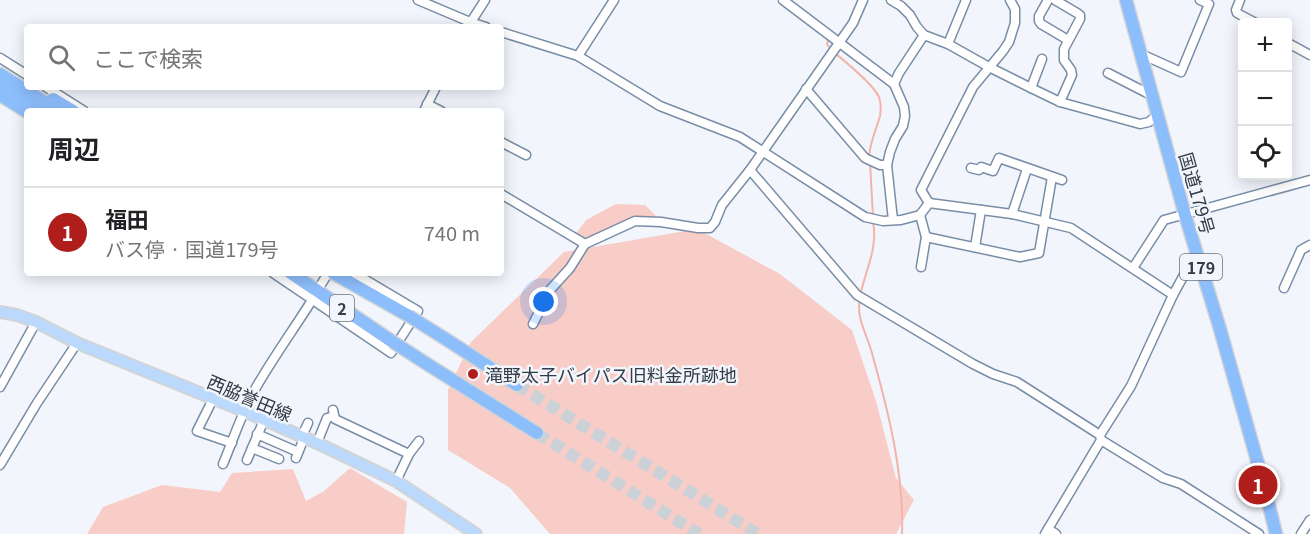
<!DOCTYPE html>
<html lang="ja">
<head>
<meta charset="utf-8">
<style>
	body { margin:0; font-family:Georgia,"Noto Sans JP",serif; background:#f2f2f2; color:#202124 }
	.controls { position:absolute; right:18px; top:18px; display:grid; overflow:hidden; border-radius:6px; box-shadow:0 3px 15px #0003 }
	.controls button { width:54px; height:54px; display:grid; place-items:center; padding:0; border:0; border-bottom:2px solid #e0e0e0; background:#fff; color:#202124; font:30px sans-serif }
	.you { position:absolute; left:544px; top:302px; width:21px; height:21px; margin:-15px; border:4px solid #fff; border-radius:50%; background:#1a73e8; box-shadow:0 0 0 9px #1a73e833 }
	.badge { display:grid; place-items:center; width:39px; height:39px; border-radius:50%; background:#af1e1a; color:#fff; font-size:20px; font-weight:700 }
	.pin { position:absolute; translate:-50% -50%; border:3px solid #fff; box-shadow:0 2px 6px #0006 }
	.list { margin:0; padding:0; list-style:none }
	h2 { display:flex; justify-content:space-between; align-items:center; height:78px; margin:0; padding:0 24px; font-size:26px }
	h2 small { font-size:20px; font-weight:400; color:#757577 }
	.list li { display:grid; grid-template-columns:39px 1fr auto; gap:18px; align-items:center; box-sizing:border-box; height:90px; padding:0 24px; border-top:2px solid #e0e0e0 }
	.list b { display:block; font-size:22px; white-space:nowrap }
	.list p { margin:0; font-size:20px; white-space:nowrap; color:#757577 }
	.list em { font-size:20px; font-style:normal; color:#757577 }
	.icon { flex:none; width:33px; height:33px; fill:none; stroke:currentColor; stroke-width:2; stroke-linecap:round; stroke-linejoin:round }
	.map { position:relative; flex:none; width:1310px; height:534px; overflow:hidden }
	.search { position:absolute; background:#fff; box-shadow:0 3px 15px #0003; left:24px; top:24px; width:480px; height:66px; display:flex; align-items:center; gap:15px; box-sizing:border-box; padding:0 21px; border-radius:6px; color:#757577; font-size:22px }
	.panel { position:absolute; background:#fff; box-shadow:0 3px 15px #0003; left:24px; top:108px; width:480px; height:168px; border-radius:6px }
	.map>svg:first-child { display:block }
	.green { fill:#f9cdc7 }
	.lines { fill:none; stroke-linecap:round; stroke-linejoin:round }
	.stream { stroke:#f3b3a9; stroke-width:2 }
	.highway-tunnel { stroke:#ccd1d8; stroke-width:12; stroke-dasharray:12 6; stroke-linecap:butt }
	.minor-casing { stroke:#798da7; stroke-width:11 }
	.major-casing { stroke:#d2d4d6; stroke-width:14 }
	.highway-casing { stroke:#d2d4d6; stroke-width:15 }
	.minor { stroke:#fff; stroke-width:8 }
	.major { stroke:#bbd8fd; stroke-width:10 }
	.highway { stroke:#8dbefc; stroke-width:12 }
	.highway-bridge-casing { stroke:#d2d4d6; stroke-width:15; stroke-linecap:butt }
	.highway-bridge { stroke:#8dbefc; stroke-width:12 }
	.poi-dot { fill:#af1e1a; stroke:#f2f6fc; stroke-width:2 }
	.labels { text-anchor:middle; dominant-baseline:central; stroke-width:5; stroke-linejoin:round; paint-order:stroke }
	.shield { fill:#f2f6fc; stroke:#6c737d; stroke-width:1.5 }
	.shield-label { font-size:16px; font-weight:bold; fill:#323b46 }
	.street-label { font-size:18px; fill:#323b46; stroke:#f2f6fc }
	.poi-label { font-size:18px; fill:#323b46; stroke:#f2f6fc; text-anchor:start }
</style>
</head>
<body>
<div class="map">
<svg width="1310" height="534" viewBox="0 0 1310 534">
	<rect width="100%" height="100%" fill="#f2f6fc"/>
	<g class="green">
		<polygon points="616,204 645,205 660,220 626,220 585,242 575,235 586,220"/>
		<polygon points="697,229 780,274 852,330 876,401 896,478 914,500 896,534 550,534 510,488 448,450 448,390 471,342 564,252"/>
		<polygon points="350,468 407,502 404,534 87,534 103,507 162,485 220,492 232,473 293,469 306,501 324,491"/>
	</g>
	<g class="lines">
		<g class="stream">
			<polyline points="829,37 827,44 831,50"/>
			<path d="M 836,54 C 847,63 873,84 879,97 C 881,103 881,110 880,116 C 876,130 870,142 869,157"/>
			<polyline points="870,163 873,217"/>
			<path d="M 873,222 C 880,257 854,287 860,317 C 863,331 870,343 873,357 C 889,414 904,475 902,534"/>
		</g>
		<g class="highway-tunnel">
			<polyline points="517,385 758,534"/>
			<polyline points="537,433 699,534"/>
		</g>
		<g class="minor-casing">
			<g id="minor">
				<polyline points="418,0 470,22 486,27"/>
				<polyline points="783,0 894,84"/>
				<polyline points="891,0 901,6 910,15 917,27 924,35 948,44 989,67 1031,88 1060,102 1140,124 1149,122 1158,114"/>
				<polyline points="1048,0 1039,16 1039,21 1041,24 1068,40"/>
				<polyline points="1055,0 1077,13 1080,15 1080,19 1064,49 1064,60 1071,70 1072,75 1060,102"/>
				<polyline points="1240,0 1236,10 1237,13 1254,22"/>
				<polyline points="469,25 485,0"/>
				<polyline points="501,32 578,56 660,106 740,137 865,217 883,221 901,220 920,215 929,203"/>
				<polyline points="1288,43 1310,55"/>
				<polyline points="948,44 966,0"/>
				<polyline points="1141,54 1181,72 1209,4 1200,0"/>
				<polyline points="578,56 614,0"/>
				<polyline points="0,58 27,75"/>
				<polyline points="1108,73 1153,96"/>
				<polyline points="46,87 84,111"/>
				<polyline points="1031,88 1042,59"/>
				<polyline points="806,89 865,158 880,165 887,165"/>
				<polyline points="427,104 441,111"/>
				<polyline points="424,111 436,87"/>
				<polyline points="501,142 526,155"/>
				<polyline points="971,168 979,170 981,167 993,171 999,158 1062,180"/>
				<polyline points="750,170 857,295 973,364 993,374 1017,382 1100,435 1101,440 1163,478 1181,484 1259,534"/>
				<polyline points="501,194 585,244 635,221 661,222 698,228 710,228 715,222 722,205 750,170 853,23 863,0"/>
				<polyline points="929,203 1012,214 1071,228 1173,295"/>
				<polyline points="929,203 921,190 924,184 973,87 1003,51 1009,42 1015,23 1015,9 1010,0"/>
				<polyline points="1012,214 1027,169"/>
				<polyline points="920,215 926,237 921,267"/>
				<polyline points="893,220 887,165 890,152 895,139 903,126 905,116 904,107 894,84 899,73 924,35"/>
				<polyline points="926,237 1020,257 1039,253 1052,177"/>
				<polyline points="975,247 981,210"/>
				<polyline points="1133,268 1164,220 1310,180"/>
				<polyline points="273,273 391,353 418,311 354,273"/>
				<polyline points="320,286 327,275"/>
				<polyline points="1284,288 1301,250 1310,245"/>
				<polyline points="533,324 550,290 570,268 585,244"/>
				<polyline points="0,387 36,322"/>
				<polyline points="213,399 197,431 232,443"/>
				<polyline points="333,410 335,419 409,454"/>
				<polyline points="257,434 298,452"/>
				<polyline points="1100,435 1131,386 1173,295 1196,253"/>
				<polyline points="302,436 308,423"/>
				<polyline points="317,443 327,418 334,416"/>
				<polyline points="252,448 279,459"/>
				<polyline points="296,458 304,438"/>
				<polyline points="247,460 264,420"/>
				<path d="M 223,464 C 233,440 241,415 254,391 C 272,359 294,329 314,297"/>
				<polyline points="0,465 37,403 77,343"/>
				<polyline points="396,481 409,454 419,441"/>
				<polyline points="1048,529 1056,534"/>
				<polyline points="1045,534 1101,440"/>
				<polyline points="1301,534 1310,520"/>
			</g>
		</g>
		<g class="major-casing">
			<polyline id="major" points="0,312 17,315 36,322 77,343 244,411 317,443 396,481 476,534"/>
		</g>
		<g class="highway-casing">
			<g id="highway">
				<polyline points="1126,0 1185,215 1220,329 1264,485 1276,534"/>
				<polyline points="0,74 59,111"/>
				<polyline points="0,85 41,111"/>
				<polyline points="0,95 27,112"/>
				<polyline points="53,99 73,111"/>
				<polyline points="291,273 393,342"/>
				<polyline points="333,273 409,316"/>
				<polyline points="444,338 517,385"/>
				<polyline points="427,364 537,433"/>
			</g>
		</g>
		<use href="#minor" class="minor"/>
		<use href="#major" class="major"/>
		<use href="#highway" class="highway"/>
		<g class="highway-bridge-casing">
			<g id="highway-bridge">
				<polyline points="409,316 444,338"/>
				<polyline points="393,342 427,364"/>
			</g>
		</g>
		<use href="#highway-bridge" class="highway-bridge"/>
	</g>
	<circle class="poi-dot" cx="473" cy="374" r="6"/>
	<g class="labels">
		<g class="shield">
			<rect x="1180" y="254" width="42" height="26" rx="4.5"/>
			<rect x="330" y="295" width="24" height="26" rx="4.5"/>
		</g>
		<g class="shield-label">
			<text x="1201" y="267">179</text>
			<text x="342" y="308">2</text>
		</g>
		<g class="street-label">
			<text transform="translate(1198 193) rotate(74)">国道179号</text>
			<text transform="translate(250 397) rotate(23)">西脇誉田線</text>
		</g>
		<g class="poi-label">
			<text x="485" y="374">滝野太子バイパス旧料金所跡地</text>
		</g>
	</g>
</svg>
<div class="controls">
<button>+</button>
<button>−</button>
<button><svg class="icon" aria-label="locate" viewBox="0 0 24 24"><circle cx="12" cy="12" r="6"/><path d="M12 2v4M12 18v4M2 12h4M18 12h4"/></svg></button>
</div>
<div class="you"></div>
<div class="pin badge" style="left:1258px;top:485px">1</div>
<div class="search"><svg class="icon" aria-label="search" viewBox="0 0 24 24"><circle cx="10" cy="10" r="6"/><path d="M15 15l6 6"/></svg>ここで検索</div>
<section class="panel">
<h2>周辺<small></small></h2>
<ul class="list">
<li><span class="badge">1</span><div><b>福田</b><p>バス停 · 国道179号</p></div><em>740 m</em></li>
</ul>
</section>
</div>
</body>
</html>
